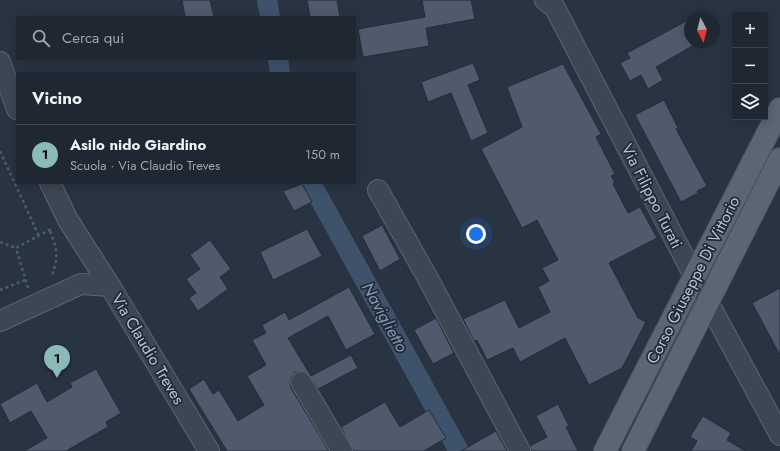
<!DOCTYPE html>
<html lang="it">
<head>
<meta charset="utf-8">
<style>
	body { margin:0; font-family:Jost,sans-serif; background:#272f3a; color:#f1f3f6 }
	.controls { position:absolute; right:12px; top:12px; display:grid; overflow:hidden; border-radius:0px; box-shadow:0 2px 10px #0003 }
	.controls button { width:36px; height:36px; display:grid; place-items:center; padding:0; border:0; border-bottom:1px solid #3c444d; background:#1f2732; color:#f1f3f6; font:20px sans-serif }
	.compass { position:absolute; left:684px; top:12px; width:36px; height:36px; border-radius:50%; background:#1f2732; box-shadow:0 2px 10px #0003; rotate:173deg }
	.you { position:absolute; left:476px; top:234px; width:14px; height:14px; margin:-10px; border:3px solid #fff; border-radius:50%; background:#1a73e8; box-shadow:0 0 0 6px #1a73e833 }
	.badge { display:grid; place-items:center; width:26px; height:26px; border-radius:50%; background:#8bbbb9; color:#111; font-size:13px; font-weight:700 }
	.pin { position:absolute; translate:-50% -33px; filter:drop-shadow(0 1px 2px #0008) }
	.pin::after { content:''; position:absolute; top:21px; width:14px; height:12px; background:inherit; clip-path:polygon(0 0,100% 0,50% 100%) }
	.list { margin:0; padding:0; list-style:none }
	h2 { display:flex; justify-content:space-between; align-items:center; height:52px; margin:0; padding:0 16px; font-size:17px }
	h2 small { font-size:13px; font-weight:400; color:#a1a5ac }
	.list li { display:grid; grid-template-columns:26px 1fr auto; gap:12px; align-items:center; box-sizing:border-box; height:60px; padding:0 16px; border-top:1px solid #3c444d }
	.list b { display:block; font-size:15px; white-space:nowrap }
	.list p { margin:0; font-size:13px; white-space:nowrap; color:#a1a5ac }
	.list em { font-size:13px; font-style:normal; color:#a1a5ac }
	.icon { flex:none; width:22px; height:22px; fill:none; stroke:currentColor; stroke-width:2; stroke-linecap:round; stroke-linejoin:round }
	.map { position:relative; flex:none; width:780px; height:451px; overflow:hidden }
	.search { position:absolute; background:#1f2732; box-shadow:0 2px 10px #0003; left:16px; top:16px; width:340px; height:44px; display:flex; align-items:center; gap:10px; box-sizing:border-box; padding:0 14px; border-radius:0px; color:#a1a5ac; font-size:15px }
	.panel { position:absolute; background:#1f2732; box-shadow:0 2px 10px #0003; left:16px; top:72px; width:340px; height:112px; border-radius:0px }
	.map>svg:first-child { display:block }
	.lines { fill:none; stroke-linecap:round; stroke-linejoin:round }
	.canal { stroke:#3f526c; stroke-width:20 }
	.building { fill:#4f5b6c; stroke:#232d3a }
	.minor-casing { stroke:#5b6470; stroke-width:22 }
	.major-casing { stroke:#464f5c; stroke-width:24 }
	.path { stroke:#495e60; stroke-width:2.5; stroke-dasharray:3 3; stroke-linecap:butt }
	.minor { stroke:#3d4653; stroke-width:20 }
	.major { stroke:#5b6573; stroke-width:22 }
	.labels { text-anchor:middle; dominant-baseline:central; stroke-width:3.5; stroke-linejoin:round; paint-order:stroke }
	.street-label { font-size:16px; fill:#bac1cc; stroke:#212b38 }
	.water-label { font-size:17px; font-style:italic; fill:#8398b2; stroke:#212b38 }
</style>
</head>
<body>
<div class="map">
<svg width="780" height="451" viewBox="0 0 780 451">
	<rect width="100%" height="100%" fill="#293443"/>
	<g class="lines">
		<g class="canal">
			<polyline points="267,0 270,17"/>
			<polyline points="278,59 280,73"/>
			<polyline points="311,183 459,451"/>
		</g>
	</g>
	<g class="building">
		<polygon points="182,0 210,0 214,17 185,17"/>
		<polygon points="307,0 337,0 340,17 310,17"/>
		<polygon points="422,0 471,0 475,19 426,28 429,46 363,57 358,29 425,17"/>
		<polygon points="690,19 690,42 699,42 656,67 663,80 648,89 641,75 630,81 620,63 630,58 627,53"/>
		<polygon points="473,63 480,80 468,85 488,133 471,141 451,93 428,102 421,82"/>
		<polygon points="563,64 601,134 596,137 615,174 611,176 615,183 613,184 628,213 640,207 657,238 609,263 638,318 646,322 622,368 589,385 565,338 520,362 513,348 487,360 477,340 474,341 463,319 505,300 519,328 550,312 538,287 549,281 542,268 558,260 537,220 522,228 481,149 522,127 507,87"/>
		<polygon points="664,100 678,128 676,129 707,186 697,191 698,193 681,202 635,115"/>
		<polygon points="302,184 312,202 294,211 283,191"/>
		<polygon points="382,225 400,259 380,271 362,236"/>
		<polygon points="307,229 322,256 273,280 260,252"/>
		<polygon points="210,240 231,269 220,277 228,289 198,311 189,298 196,293 186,279 200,269 190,255"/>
		<polygon points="349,287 375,334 346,350 328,316 288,338 311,376 351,355 358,368 318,389 306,372 295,372 291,377 290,383 291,388 329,451 227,451 189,389 204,379 213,394 219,390 238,421 264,405 247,376 266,365 252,340 266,333 262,325 285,312 289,320"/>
		<polygon points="780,288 780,355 752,303"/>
		<polygon points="436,318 454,353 433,364 414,330"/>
		<polygon points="96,369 121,413 106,422 108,427 66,451 24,451 47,438 31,411 10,423 0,404 37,383 47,402 72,387 70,383"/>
		<polygon points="385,402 400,427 429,410 446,438 424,451 353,451 341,427"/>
		<polygon points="558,404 569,426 566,427 578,451 531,451 530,446 547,437 536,416"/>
		<polygon points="703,416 731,433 727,440 745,451 691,451 697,441 690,437"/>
		<polygon points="496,431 507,451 461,451"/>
	</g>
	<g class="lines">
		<g class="minor-casing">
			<g id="minor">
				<polyline points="545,0 555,8 694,276 780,435"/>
				<polyline points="0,62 17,109"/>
				<polyline points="50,183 68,220 110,286"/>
				<polyline points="378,190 426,275 520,451"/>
				<polyline points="0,321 81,284 110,286 209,451"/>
				<polyline points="301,382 342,451"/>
			</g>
		</g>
		<g class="major-casing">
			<g id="major">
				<polyline points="605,451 780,109"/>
				<polyline points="633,451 780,159"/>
			</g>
		</g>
		<g class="path">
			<polyline points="0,151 39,236"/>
			<path d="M 50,231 C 57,248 59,257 52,275"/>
			<polyline points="0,242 16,248"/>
			<polyline points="28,288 16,248 51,229"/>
			<polyline points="0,290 25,280"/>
		</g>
		<use href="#minor" class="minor"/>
		<use href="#major" class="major"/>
	</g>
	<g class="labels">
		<g class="street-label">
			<text transform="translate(652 196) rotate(63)">Via Filippo Turati</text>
			<text transform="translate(693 280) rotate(-63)">Corso Giuseppe Di Vittorio</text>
			<text transform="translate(148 349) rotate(59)">Via Claudio Treves</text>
		</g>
		<g class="water-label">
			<text transform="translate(385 317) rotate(61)">Naviglietto</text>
		</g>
	</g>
</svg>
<div class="controls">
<button>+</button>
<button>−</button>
<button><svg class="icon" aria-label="layers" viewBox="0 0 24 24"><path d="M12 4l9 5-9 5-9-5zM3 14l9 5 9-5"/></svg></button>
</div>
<svg class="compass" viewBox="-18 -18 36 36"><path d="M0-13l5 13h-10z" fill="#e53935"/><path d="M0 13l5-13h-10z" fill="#a1a5ac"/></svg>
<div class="you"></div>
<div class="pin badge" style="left:57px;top:378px">1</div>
<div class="search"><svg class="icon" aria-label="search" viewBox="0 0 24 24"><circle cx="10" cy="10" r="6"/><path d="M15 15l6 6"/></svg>Cerca qui</div>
<section class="panel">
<h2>Vicino<small></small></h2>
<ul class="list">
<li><span class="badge">1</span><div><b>Asilo nido Giardino</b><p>Scuola · Via Claudio Treves</p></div><em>150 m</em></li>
</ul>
</section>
</div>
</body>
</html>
